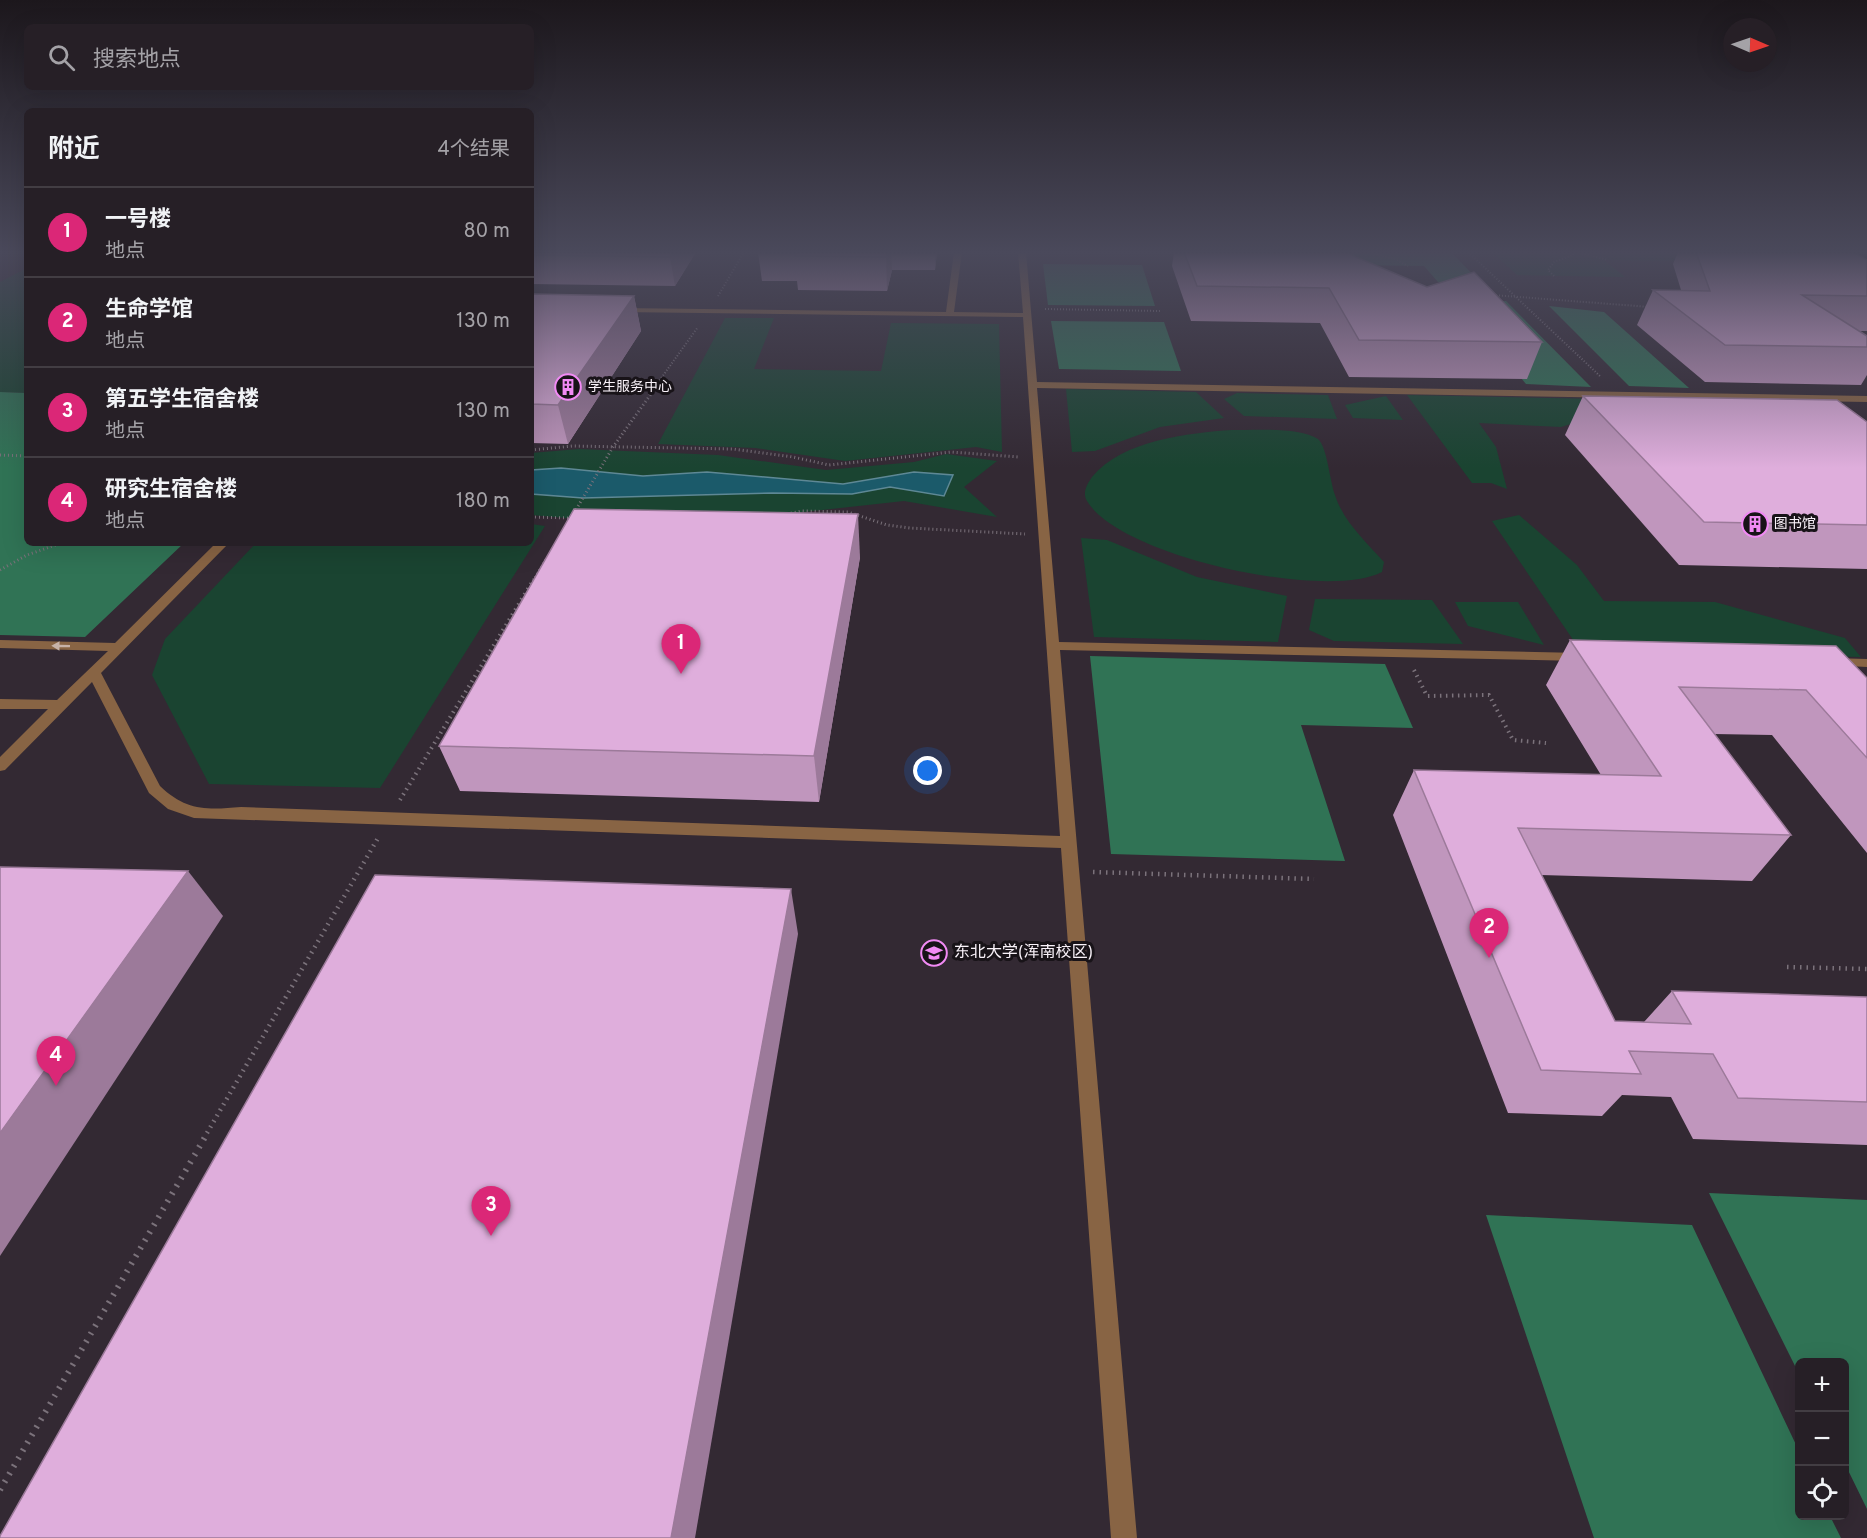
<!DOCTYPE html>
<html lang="zh">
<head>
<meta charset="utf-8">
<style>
	body { margin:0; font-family:Overpass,"Noto Sans SC",sans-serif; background:#322c32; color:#f1f3f6 }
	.controls { position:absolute; right:18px; bottom:18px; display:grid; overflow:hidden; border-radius:9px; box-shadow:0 6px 24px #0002 }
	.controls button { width:54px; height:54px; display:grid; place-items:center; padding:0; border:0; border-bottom:2px solid #423d43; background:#261f26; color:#f1f3f6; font:30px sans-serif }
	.compass { position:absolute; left:1723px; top:18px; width:54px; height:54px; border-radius:50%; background:#261f26; box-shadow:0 6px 24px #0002; rotate:92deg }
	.you { position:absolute; left:928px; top:771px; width:21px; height:21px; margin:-15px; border:4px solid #fff; border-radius:50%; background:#1a73e8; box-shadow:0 0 0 9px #1a73e833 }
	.badge { display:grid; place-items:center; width:39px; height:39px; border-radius:50%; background:#db2777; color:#fff; font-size:20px; font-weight:700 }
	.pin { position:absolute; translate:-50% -50px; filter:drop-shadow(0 2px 3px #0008) }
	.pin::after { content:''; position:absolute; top:32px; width:21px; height:18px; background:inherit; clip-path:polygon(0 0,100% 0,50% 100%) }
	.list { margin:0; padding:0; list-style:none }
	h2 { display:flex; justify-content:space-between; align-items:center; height:78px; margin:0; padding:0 24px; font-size:26px }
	h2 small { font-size:20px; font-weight:400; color:#a4a2a7 }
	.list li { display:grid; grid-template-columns:39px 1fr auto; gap:18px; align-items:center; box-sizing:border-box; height:90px; padding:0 24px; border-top:2px solid #423d43 }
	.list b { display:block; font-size:22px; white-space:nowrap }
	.list p { margin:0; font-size:20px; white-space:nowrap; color:#a4a2a7 }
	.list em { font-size:20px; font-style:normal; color:#a4a2a7 }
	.icon { flex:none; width:33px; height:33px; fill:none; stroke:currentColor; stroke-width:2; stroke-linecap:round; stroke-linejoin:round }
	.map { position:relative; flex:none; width:1867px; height:1538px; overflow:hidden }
	.search { position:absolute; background:#261f26; box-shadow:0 6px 24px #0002; left:24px; top:24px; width:510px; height:66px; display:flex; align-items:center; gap:15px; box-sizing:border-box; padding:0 21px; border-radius:9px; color:#a4a2a7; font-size:22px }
	.panel { position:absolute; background:#261f26; box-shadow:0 6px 24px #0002; left:24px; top:108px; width:510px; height:438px; border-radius:9px }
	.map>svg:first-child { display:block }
	.green { fill:#1a4431 }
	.forest { fill:#307355 }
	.water { fill:#1b5a6a; stroke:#5e8895; stroke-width:1.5 }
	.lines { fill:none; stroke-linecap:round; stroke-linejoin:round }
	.path-far4 { stroke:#7b727b; stroke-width:2; stroke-dasharray:1 2; stroke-linecap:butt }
	.path-far3 { stroke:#7b727b; stroke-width:3; stroke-dasharray:1 3; stroke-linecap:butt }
	.path-far2 { stroke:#7b727b; stroke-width:4; stroke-dasharray:1.5 4.5; stroke-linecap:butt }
	.path-far1 { stroke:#7b727b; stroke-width:4.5; stroke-dasharray:1.5 5; stroke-linecap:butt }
	.path { stroke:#7b727b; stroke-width:6; stroke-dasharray:2 7; stroke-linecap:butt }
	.minor { fill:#886444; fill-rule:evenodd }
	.wall { fill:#c096bd }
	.shaded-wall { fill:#9c7a9a }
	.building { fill:#dfaedc; stroke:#9c7a9a; stroke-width:1.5 }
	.oneway { fill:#c6b2a8 }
	.labels { text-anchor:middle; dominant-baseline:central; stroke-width:6; stroke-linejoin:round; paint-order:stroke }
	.far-poi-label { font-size:14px; fill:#f9f2f9; stroke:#181318; text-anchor:start }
	.poi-label { font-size:16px; fill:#f9f2f9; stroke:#181318; text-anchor:start }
</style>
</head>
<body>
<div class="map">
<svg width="1867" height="1538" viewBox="0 0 1867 1538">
	<rect width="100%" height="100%" fill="#332933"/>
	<g class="green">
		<polygon points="1492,252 1673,252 1685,261 1604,260 1625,277 1517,275"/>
		<polygon points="27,268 27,393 0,392 0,282"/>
		<polygon points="725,318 774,318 754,369 881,371 891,323 999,324 1002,452 976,447 845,461 755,448 658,444"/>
		<polygon points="1066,389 1196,392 1224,418 1160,427 1095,451 1072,452"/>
		<polygon points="1237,393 1328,395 1337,419 1244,416 1224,399"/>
		<polygon points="1407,395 1604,399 1618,409 1561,427 1479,423 1496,447 1507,489 1491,483 1472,483"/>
		<polygon points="1386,396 1403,420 1353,418 1345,405"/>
		<path d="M 1232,430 C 1254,430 1300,427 1318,439 C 1327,446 1330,482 1335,495 C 1343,521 1366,542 1384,562 L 1382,572 C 1327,601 1120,557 1087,501 C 1082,493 1087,484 1092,477 C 1122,440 1189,433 1232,430 Z"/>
		<polygon points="579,449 718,455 826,470 914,462 946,454 997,461 964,487 997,517 904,501 722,521 589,520 531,515 531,453"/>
		<polygon points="1519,515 1577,565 1604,601 1715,602 1845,638 1861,657 1580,650 1492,521"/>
		<polygon points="531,524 545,526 380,788 209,784 152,675 165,639 256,543 531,543"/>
		<polygon points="1081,538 1107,540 1197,577 1287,596 1278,642 1094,637"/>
		<polygon points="1315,599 1432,600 1463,644 1334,641 1309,630"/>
		<polygon points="1455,602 1518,602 1544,645 1468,626"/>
	</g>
	<g class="forest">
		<polygon points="1268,252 1451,252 1481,283 1438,282 1424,266 1276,264"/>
		<polygon points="1043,264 1142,265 1155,306 1048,305"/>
		<polygon points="1506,301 1591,387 1526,384 1459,304"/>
		<polygon points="1549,306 1604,312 1689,388 1629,386"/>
		<polygon points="1051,321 1164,322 1181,371 1059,369"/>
		<polygon points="0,392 27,393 27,543 184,543 85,637 0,635"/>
		<polygon points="1090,656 1385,664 1413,728 1301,725 1345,861 1111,854"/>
		<polygon points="1709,1193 1867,1200 1867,1509 1845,1464 1844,1362 1800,1362 1799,1374"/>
		<polygon points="1486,1215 1692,1225 1799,1451 1800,1516 1830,1516 1841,1538 1594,1538"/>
	</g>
	<polygon class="water" points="561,468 643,476 707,472 843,484 914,472 953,475 944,496 890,487 852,494 772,493 583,498 531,494 531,470"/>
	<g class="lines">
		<g class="path-far4">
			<polyline points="1365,252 1395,259 1408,266"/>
			<polyline points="1468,252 1601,377"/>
			<polyline points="1576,252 1608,260"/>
			<polyline points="1554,276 1548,270 1554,262 1573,255 1573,252"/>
			<polyline points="1493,295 1650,307"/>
			<polyline points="718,296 744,252"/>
			<polyline points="1045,309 1160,311"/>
			<polyline points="649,395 698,327"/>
		</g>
		<g class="path-far3">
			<polyline points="531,450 573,446 733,449 793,457 829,465 951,452 1019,457"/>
			<polyline points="0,455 27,456"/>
			<polyline points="574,513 613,447 651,394"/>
			<polyline points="787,514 802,511 848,512 887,525 910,528 1025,534"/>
			<polyline points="531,517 571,518"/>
			<polyline points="0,570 27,555 61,543"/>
			<polyline points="533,581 547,558"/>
		</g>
		<g class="path-far2">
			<polyline points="1414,670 1427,696 1489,695 1513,740 1546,743"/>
			<polyline points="400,800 534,579"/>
		</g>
		<g class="path-far1">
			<polyline points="1093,872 1314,879"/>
			<polyline points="1787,967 1867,969"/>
			<polyline points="207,1133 378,838"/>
		</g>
		<polyline class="path" points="0,1490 208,1132"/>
		<g class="minor">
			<path d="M 954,252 L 962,252 L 954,312 L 1023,313 L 1018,252 L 1026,252 L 1037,382 L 1867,396 L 1867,402 L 1037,388 L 1059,642 L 1581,653 L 1588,657 L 1581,661 L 1060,650 L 1137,1538 L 1111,1538 L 1061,848 L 194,818 L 168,809 L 149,793 L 92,682 L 5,770 L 0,771 L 0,757 L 48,709 L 0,709 L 0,699 L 57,700 L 108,651 L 0,648 L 0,640 L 115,643 L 216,543 L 229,543 L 101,673 L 160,786 C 186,811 207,810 241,807 L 1060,836 L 1023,317 L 619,312 L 615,310 L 619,308 L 946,312 Z"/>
			<polygon points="1833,658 1867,659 1867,667 1828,665 1826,662"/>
		</g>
	</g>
	<g class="wall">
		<polygon points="531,252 696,252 675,286 531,284"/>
		<polygon points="758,252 937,252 935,270 892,270 887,291 798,290 797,281 762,281"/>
		<polygon points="1174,252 1348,252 1356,257 1542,342 1527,379 1349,377 1320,323 1191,321 1172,266"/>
		<polygon points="1678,252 1853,252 1867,260 1867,331 1860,331 1867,336 1867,375 1861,385 1705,382 1637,325 1653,290 1681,290 1673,264"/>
		<polygon points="531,294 634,296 641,331 568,444 531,443"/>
		<polygon points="1583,396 1867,422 1867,569 1679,565 1565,435"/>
		<polygon points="860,557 819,802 460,791 439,746"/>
		<polygon points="1570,640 1867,678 1867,853 1772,735 1714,734 1791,835 1752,881 1541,875 1615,1021 1644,1022 1672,991 1867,997 1867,1145 1693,1139 1671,1097 1622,1095 1602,1116 1508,1113 1393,815 1414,770 1601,775 1546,685"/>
	</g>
	<g class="shaded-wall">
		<polygon points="673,252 696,252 675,286 670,257"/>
		<polygon points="888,252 891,252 892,270 887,291 886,257"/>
		<polygon points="935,252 937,252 935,270"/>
		<polygon points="634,296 641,331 568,444 558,405"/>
		<polygon points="858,514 860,557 819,802 814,756"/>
		<polygon points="188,871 223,916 0,1256 0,1133"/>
		<polygon points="791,889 798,934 695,1538 671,1538"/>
	</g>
	<g class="building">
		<polygon points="531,252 673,252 670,257 531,255"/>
		<polygon points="797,252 888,252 886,257 795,256"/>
		<polygon points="1184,252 1348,252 1356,257 1427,287 1474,272 1542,342 1359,340 1329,288 1197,286"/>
		<polygon points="1696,252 1853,252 1867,260 1867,296 1802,295 1867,336 1867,347 1725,345 1653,290 1710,291"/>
		<polygon points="531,294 634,296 558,405 531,404"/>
		<polygon points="1583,396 1837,400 1867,422 1867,525 1704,522"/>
		<polygon points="574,509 858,514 814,756 439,746"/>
		<polygon points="1570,640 1836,646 1867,678 1867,758 1806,690 1679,687 1791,835 1518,828 1615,1021 1691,1024 1672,991 1867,997 1867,1102 1738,1098 1713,1054 1629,1051 1641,1074 1541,1070 1414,770 1661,776"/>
		<polygon points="0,867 188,871 0,1133"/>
		<polygon points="375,875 791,889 671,1538 0,1538 0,1536"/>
	</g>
	<defs><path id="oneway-solid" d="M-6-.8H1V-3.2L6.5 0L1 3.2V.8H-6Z" transform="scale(1.5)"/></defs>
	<use class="oneway" href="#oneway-solid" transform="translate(61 646) rotate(-179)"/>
	<linearGradient id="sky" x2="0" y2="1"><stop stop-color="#1c171c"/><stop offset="0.54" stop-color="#4a495b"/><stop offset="1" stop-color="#4a495b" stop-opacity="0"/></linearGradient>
	<rect width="1867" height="468" fill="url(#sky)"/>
	<defs>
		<g id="building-ring" transform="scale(1.35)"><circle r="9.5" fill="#181318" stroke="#f18af4" stroke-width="1.5"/><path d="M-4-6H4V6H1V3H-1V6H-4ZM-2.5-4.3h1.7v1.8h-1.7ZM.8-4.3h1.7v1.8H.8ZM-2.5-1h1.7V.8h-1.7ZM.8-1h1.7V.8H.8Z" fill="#f18af4"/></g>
		<g id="university-ring" transform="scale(1.35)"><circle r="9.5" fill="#181318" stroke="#f18af4" stroke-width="1.5"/><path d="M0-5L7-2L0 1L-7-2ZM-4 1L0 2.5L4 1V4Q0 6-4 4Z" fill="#f18af4"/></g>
	</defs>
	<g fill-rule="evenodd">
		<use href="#building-ring" x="568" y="387"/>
		<use href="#building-ring" x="1755" y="524"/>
		<use href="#university-ring" x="934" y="953"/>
	</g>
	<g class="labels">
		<g class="far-poi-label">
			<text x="588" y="387">学生服务中心</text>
			<text x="1774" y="524">图书馆</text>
		</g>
		<g class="poi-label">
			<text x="954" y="953">东北大学(浑南校区)</text>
		</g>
	</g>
</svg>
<div class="controls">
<button>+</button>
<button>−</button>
<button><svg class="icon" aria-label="locate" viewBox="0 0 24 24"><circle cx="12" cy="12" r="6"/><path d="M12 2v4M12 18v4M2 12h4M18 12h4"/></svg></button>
</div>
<svg class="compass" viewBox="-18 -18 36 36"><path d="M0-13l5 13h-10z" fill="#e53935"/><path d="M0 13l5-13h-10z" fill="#a4a2a7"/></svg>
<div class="you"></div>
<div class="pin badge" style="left:681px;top:674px">1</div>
<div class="pin badge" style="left:1489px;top:958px">2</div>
<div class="pin badge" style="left:491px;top:1236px">3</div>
<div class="pin badge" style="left:56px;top:1086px">4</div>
<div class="search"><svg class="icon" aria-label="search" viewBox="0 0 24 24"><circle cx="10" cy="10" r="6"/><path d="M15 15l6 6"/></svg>搜索地点</div>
<section class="panel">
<h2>附近<small>4个结果</small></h2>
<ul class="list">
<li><span class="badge">1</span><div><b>一号楼</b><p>地点</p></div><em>80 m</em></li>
<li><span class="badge">2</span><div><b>生命学馆</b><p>地点</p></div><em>130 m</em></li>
<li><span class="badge">3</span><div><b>第五学生宿舍楼</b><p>地点</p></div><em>130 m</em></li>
<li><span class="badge">4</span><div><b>研究生宿舍楼</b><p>地点</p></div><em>180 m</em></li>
</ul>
</section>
</div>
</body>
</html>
